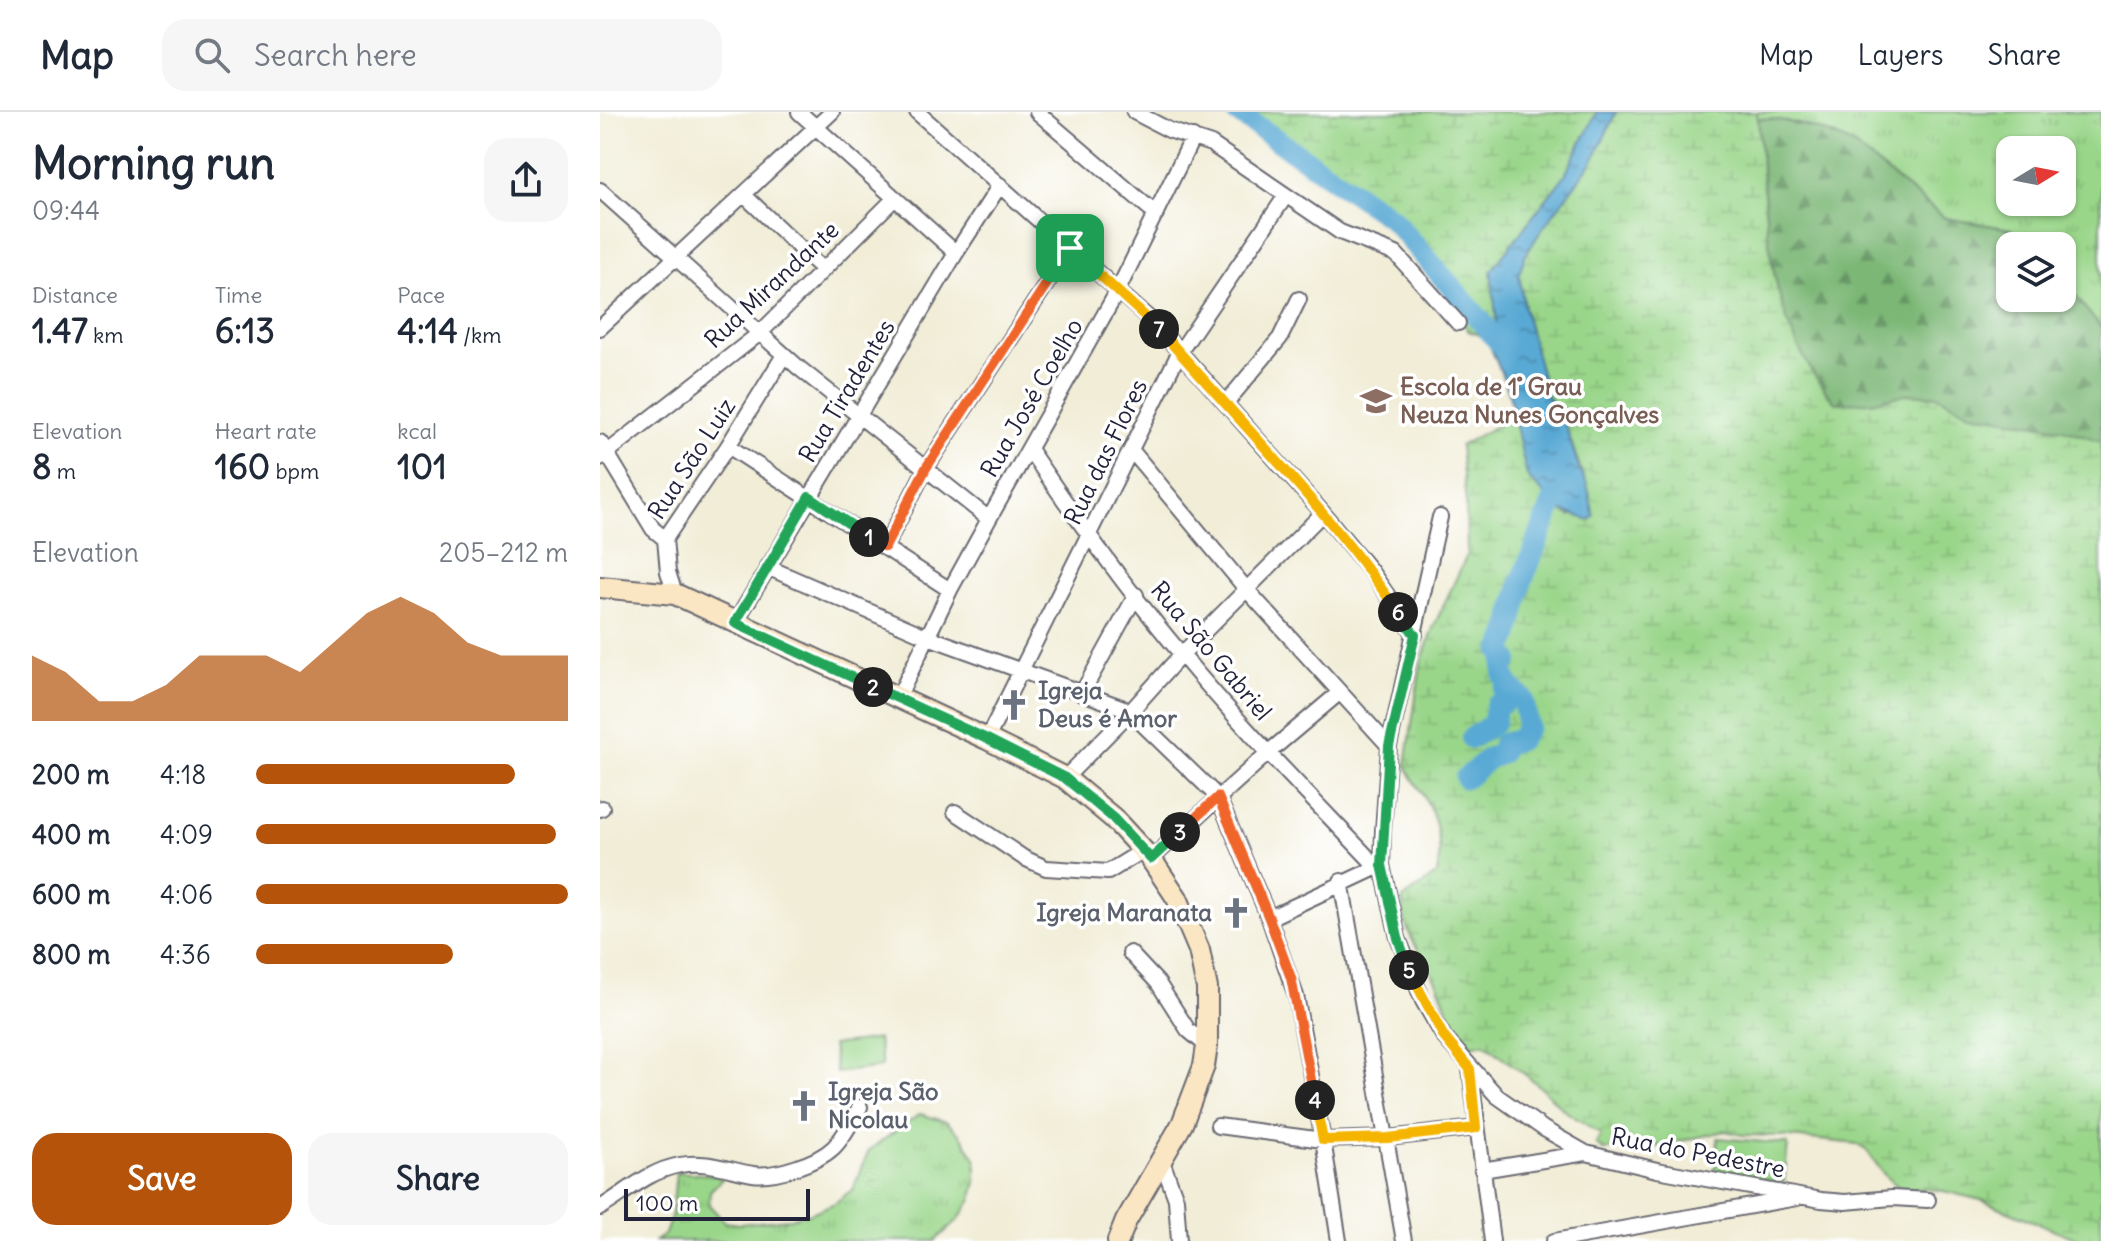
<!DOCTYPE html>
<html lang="en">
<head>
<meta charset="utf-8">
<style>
	body { margin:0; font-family:Delius,sans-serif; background:#f6f6f7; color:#1f2937; height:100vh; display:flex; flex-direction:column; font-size:30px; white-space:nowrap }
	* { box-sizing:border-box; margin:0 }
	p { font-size:26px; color:#747a83 }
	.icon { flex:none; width:44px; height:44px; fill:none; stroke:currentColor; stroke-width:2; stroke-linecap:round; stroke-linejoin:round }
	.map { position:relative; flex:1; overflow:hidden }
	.side { display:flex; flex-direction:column; background:#fff; width:600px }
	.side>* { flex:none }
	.needle { width:52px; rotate:80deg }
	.buttons { position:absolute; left:1396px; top:24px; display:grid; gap:16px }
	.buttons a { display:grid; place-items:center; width:80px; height:80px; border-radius:16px; background:#fff; box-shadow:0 2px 6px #0004; font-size:40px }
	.scale { position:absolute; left:24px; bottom:20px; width:186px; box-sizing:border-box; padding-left:8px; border:4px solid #22223b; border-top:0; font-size:22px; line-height:28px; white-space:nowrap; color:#22223b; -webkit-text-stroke:6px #fff; paint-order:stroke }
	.pin { position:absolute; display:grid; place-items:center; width:68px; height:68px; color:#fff; margin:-34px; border-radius:16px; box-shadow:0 4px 12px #0006 }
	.km { position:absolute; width:40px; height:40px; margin:-20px; border-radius:50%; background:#222; color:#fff; font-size:22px; line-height:40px; text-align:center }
	.round { display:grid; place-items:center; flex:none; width:84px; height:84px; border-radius:24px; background:#f6f6f7 }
	.overview { display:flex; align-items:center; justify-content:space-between; height:136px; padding:0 32px }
	h1 { font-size:44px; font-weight:800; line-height:60px }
	.stats { display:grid; grid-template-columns:repeat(3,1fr); gap:12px; height:136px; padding:8px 32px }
	.stats div { display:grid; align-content:center }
	.stats b { font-size:34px; font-weight:800 }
	.stats small { font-size:22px; font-weight:400 }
	.stats p { font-size:22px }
	.chart { height:224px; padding:16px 32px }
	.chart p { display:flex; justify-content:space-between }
	.chart svg { width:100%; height:144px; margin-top:8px; fill:#b45309; opacity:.7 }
	.primary-button { display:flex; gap:16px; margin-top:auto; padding:16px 32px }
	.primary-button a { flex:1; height:92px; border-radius:24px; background:#b45309; color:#fff; font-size:32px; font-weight:800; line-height:92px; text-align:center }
	.primary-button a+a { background:#f6f6f7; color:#1f2937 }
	ul { padding:0 32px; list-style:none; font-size:26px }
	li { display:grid; grid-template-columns:128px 96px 1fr; align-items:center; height:60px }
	li i { height:20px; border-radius:10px; background:#b45309 }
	header { display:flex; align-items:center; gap:48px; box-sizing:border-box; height:112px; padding:0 40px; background:#fff; border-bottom:2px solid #e0e1e3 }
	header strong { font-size:38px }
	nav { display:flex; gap:44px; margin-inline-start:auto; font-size:28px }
	.search { width:560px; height:72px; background:#f6f6f7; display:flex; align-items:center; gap:20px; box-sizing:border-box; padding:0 28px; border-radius:24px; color:#747a83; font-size:30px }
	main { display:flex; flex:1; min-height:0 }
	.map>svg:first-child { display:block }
	.grass { fill:url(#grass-tufts); stroke:#5e7c62; stroke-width:2; fill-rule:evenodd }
	.forest { fill:url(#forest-firs); stroke:#4e6c58; stroke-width:2 }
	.wetland { fill:url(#wetland-marsh); stroke:#5e7c62; stroke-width:2 }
	.park { fill:#9ad68a; stroke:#5e7c62; stroke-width:2 }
	.water { fill:url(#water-ripples); stroke:#3e6688; stroke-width:2 }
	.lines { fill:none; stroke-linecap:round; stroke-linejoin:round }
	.river { stroke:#59a9d4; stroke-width:22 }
	.minor-casing { stroke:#6a6972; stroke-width:18 }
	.secondary-casing { stroke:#6a6972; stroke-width:24 }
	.minor { stroke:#fff; stroke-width:14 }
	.secondary { stroke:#fbe6c4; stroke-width:20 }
	.split-1-casing { stroke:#fff; stroke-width:16 }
	.split-2-casing { stroke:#fff; stroke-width:16 }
	.split-3-casing { stroke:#fff; stroke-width:16 }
	.split-4-casing { stroke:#fff; stroke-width:16 }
	.split-5-casing { stroke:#fff; stroke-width:16 }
	.split-6-casing { stroke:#fff; stroke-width:16 }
	.split-7-casing { stroke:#fff; stroke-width:16 }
	.split-8-casing { stroke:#fff; stroke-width:16 }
	.split-1 { stroke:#f0652b; stroke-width:10 }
	.split-2 { stroke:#22a559; stroke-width:10 }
	.split-3 { stroke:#22a559; stroke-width:10 }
	.split-4 { stroke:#f0652b; stroke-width:10 }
	.split-5 { stroke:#f5b400; stroke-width:10 }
	.split-6 { stroke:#22a559; stroke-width:10 }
	.split-7 { stroke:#f5b400; stroke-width:10 }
	.split-8 { stroke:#f5b400; stroke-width:10 }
	.labels { text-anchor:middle; stroke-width:7; stroke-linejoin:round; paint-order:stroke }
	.street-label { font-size:24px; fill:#22223b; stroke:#fff }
	.education-label { font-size:24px; font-weight:bold; fill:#785e54; stroke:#fff; text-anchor:start }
	.worship-label { font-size:24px; font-weight:bold; fill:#5b616d; stroke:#fff; text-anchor:start }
</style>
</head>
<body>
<header>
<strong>Map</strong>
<div class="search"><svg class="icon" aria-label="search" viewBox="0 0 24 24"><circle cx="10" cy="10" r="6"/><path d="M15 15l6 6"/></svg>Search here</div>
<nav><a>Map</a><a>Layers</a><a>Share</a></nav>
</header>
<main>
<section class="side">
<div class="overview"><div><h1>Morning run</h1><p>09:44</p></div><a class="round"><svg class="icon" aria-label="share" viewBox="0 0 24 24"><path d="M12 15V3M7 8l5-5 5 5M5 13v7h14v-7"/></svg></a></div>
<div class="stats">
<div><p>Distance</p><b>1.47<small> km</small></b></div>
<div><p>Time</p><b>6:13</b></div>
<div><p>Pace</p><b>4:14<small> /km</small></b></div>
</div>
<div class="stats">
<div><p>Elevation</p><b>8<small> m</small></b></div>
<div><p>Heart rate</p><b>160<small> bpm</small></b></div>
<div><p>kcal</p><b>101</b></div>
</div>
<div class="chart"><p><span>Elevation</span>205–212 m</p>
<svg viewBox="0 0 160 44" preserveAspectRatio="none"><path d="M0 44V24L10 29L20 38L30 38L40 33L50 24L60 24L70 24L80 29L90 20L100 11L110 6L120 11L130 20L140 24L150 24L160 24V44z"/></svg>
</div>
<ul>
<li><b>200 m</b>4:18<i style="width:83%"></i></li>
<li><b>400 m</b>4:09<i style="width:96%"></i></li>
<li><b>600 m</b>4:06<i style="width:100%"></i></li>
<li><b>800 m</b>4:36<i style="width:63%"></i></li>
</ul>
<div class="primary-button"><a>Save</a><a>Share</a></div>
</section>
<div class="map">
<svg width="1501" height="1129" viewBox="0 0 1501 1129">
	<defs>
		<pattern id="grass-tufts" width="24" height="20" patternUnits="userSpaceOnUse" patternTransform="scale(2)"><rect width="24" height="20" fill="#9ad68a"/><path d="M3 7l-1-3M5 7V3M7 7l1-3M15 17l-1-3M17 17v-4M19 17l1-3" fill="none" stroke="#84b778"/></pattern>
		<pattern id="forest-firs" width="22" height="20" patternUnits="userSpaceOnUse" patternTransform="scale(2)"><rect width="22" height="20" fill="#7bb776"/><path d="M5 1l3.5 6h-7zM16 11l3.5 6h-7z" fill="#649462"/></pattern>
		<pattern id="wetland-marsh" width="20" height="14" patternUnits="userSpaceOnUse" patternTransform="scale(2)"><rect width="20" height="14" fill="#9ad68a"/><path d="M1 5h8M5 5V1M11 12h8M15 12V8" fill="none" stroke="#84b778"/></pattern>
		<pattern id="water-ripples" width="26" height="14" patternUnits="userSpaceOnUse" patternTransform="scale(2)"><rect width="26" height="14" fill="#59a9d4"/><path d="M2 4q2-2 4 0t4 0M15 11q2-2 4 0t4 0" fill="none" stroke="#4989ad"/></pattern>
	</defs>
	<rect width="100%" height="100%" fill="#fff"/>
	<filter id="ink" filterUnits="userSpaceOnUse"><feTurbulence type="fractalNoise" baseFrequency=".0125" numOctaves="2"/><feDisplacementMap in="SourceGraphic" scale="16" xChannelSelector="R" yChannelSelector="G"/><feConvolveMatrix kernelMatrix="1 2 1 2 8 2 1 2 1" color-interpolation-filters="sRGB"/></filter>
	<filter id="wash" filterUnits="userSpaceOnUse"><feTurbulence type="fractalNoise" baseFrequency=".006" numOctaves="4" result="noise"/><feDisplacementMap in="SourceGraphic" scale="32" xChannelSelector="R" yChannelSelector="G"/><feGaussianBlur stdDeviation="1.8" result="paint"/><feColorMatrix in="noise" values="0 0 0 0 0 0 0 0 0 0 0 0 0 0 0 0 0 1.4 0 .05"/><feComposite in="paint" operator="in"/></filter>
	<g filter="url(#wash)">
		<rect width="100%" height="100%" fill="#f1edd7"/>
		<path class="grass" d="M1157,0H1501V216L1462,167V134H1431L1410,117L1345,106L1252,32C1229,19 1183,5 1158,7ZM1410,38H1462V90H1410Z
			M320,1002L347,1010L363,1026L376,1048V1070L371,1089L358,1108L335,1129H55L65,1122L72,1102L76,1060L115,1063L122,1067L110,1079L109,1093L125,1110L139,1112L186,1107L211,1101L235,1091L253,1077L269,1038Z"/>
		<path class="forest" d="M1158,7C1183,5 1230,20 1252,32L1345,106L1411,117L1431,134H1410V186H1462V167L1501,216V329L1463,317L1370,301L1338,284L1307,282L1271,290L1235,291C1162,205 1169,111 1158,7Z"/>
		<path class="wetland" d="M627,0H997L965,63L891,159L900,231L868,219L817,134L797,112L709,48Z
			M1016,0H1157C1168,105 1161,204 1235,291L1271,290L1307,282L1338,284L1370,301L1463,317L1501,329V1129H1482L1381,1088L1339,1078L1300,1076L1286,1065L1267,1039L1257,1032L1181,1024L1143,1023L1125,1019L1055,1035L1003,1038L996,1032L1001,1022L965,999L936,971L884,931L871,934L856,929C850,908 846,888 836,869C822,842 800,818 803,787L837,762C843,734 837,706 822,681C816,671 810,664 806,653L821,551L833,516L867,443L866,392L860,334L914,304L927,364L960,398L971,404L989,382L964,309L947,284L924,196L919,162L924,146L940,120L994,47Z"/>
		<path class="park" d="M278,927L282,955L236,961L232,933Z
			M1118,1026L1188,1032L1184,1070L1114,1062Z"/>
		<path class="water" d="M997,0H1016L994,47L940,120L924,146L919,162L924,196L947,284L964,309L980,359L987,372L994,404L990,408L959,398L927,364L908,277L887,227L899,230L891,159L965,63Z"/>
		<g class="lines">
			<path class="river" d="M636,0L791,106L900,231
				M872,626L894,611L896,594L903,591L905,578L912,577L904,564V551L908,548L901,539L908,525L921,471L953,390
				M866,666L889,646L900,642L903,632L919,628L928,615L923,587L911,576"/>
		</g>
	</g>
	<g filter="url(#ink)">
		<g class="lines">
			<defs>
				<path id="minor" d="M199,0L356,141
					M317,0L553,210L723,401L770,458L815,523
					M437,0L556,102
					M534,0L569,18L611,32L740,120L796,142L858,211
					M0,78L199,256L389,407
					M144,83L223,158
					M0,216L232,0
					M626,291L680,226L699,187
					M0,330L53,417L65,427
					M128,334L350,478
					M429,337C477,408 527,478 582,543C643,617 711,685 776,754
					M532,339L647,478L789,634
					M0,346L160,221L295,86
					M840,405L789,634L783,719L782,753L798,826L823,889L844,925L897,984L944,1017L986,1041L1057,1058L1221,1088L1245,1090L1292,1086L1328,1088
					M285,435L326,356L470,136
					M167,455L328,525L521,595L530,600L618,685L669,806L696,884L723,1028L739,1129
					M75,482L68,460L65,427L128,334L184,243
					M135,511L356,141L400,73
					M482,581L536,483
					M298,586L350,478L389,407L517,180L593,25
					M387,627L579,241L685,85
					M465,666L530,600L581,543L723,401
					M0,697L2,696
					M355,700L424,746L446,756L508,760L544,738
					M551,747L669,640L739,581
					M741,769L804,1129
					M669,806L782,753
					M530,841L558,871L588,918L607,934
					M870,957L892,1129
					M618,1014L723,1028L788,1026L876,1016
					M562,1049L576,1087L579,1129
					M882,1058L986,1041
					M0,1096C27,1080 48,1059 80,1053C105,1048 129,1058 153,1062C175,1065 217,1051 233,1036C244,1026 252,1008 260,995
					M954,1129L1197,1086"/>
				<path id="secondary" d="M0,475L75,482L387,627L465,666L513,706L551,747L577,786L599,838L607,876V934L604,954L582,1012L526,1109L518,1129"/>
			</defs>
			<use href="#minor" class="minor-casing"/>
			<use href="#secondary" class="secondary-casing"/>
			<use href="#minor" class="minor"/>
			<use href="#secondary" class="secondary"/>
		</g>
	</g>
	<g class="lines" filter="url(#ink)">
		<defs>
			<path id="split-1" d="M269,425L285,435L326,356L470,136"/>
			<path id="split-2" d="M269,425L209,385L135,511L273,575"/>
			<path id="split-3" d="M273,575L387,627L465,666L513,706L551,747L580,720"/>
			<path id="split-4" d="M580,720L618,685L669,806L691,866L715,988"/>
			<path id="split-5" d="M715,988L723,1028L788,1026L876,1016L870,957L844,925L809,858"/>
			<path id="split-6" d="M798,500L815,523L789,634L782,753L798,826L809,858"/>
			<path id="split-7" d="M559,217C640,311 728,397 798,500"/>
			<path id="split-8" d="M470,136L559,217"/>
		</defs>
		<use href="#split-1" class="split-1-casing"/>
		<use href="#split-2" class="split-2-casing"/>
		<use href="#split-3" class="split-3-casing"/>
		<use href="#split-4" class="split-4-casing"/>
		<use href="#split-5" class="split-5-casing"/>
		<use href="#split-6" class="split-6-casing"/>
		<use href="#split-7" class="split-7-casing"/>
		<use href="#split-8" class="split-8-casing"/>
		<use href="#split-1" class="split-1"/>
		<use href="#split-2" class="split-2"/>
		<use href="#split-3" class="split-3"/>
		<use href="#split-4" class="split-4"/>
		<use href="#split-5" class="split-5"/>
		<use href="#split-6" class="split-6"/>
		<use href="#split-7" class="split-7"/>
		<use href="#split-8" class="split-8"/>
	</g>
	<defs>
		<symbol id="school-bare" viewBox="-9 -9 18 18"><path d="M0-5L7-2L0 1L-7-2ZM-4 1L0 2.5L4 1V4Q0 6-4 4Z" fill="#8d6e63" stroke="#fff" stroke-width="2.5" paint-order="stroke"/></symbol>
		<symbol id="church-bare" viewBox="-9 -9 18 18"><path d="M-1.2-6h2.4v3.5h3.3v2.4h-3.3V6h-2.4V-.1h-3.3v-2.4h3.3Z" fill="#6b7280" stroke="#fff" stroke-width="2.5" paint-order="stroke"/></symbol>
	</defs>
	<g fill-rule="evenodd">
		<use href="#school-bare" x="754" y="267" width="44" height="44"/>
		<use href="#church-bare" x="392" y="571" width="44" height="44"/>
		<use href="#church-bare" x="614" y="779" width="44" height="44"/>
		<use href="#church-bare" x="182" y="972" width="44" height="44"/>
	</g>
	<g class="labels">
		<g class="street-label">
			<text transform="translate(172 173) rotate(-43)" y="8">Rua Mirandante</text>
			<text transform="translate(247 279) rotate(-59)" y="8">Rua Tiradentes</text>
			<text transform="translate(432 286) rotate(-60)" y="8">Rua José Coelho</text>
			<text transform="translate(506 340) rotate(-64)" y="8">Rua das Flores</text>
			<text transform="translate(92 347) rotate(-57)" y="8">Rua São Luiz</text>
			<text transform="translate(611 539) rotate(50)" y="8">Rua São Gabriel</text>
			<text transform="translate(1098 1041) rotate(11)" y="8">Rua do Pedestre</text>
		</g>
		<g class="education-label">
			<text x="800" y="283">Escola de 1˚ Grau<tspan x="800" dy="28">Neuza Nunes Gonçalves</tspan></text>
		</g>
		<g class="worship-label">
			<text x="438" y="587">Igreja<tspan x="438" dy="28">Deus é Amor</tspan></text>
			<text x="612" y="809" text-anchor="end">Igreja Maranata</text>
			<text x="228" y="988">Igreja São<tspan x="228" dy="28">Nicolau</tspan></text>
		</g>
	</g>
</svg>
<div class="buttons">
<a><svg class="needle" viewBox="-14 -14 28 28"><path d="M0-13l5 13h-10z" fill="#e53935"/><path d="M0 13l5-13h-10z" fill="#747a83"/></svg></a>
<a><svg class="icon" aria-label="layers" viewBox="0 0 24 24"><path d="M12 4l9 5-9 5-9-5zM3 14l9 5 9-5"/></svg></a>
</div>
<div class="scale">100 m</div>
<div class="pin" style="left:470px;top:136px;background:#1e9e55"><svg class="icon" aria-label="arrive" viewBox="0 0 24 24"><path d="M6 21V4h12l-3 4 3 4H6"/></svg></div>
<b class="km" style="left:269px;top:425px">1</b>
<b class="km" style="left:273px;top:575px">2</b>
<b class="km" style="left:580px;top:720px">3</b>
<b class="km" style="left:715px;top:988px">4</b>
<b class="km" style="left:809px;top:858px">5</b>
<b class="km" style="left:798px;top:500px">6</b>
<b class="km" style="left:559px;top:217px">7</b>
</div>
</main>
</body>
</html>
